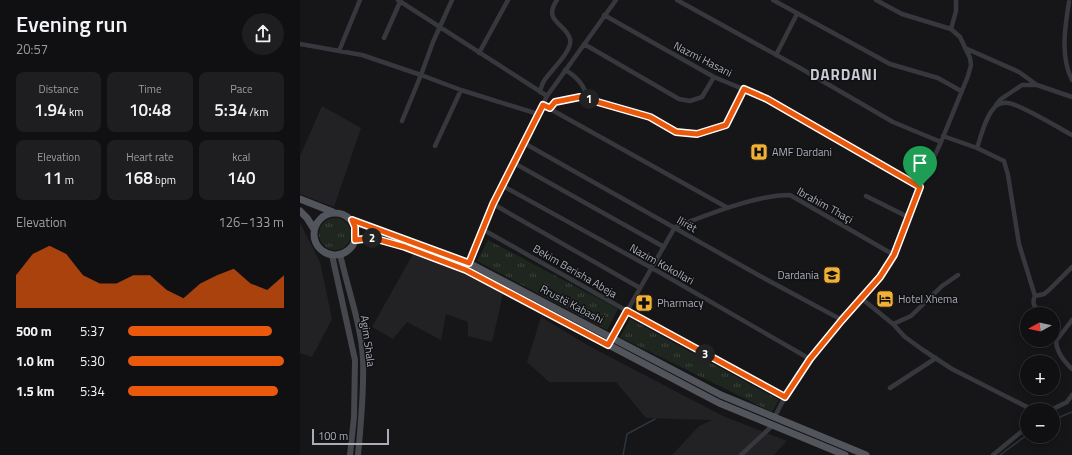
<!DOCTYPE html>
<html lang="en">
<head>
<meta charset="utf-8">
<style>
	body { margin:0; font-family:"Titillium Web",sans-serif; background:#1e1e20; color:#f1f3f6; height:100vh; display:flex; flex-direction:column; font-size:15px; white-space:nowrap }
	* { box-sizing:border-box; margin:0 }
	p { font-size:13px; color:#9c9d9f }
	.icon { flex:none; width:22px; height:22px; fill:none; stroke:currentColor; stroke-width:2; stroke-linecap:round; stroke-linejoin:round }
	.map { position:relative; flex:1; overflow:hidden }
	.details { display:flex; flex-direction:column; background:#101012; width:300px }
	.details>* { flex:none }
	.needle { width:26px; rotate:262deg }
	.fabs { position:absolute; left:720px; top:307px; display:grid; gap:8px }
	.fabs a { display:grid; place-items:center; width:40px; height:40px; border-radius:50%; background:#101012; box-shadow:0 2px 10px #0003,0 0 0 1px #303032; font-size:20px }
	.scale { position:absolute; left:12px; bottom:10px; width:77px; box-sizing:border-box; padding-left:4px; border:2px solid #a8adb8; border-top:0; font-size:11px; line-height:14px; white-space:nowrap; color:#a8adb8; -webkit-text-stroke:3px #111113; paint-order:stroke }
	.pin { position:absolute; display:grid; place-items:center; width:34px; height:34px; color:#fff; margin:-41px -17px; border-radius:50% 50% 50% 0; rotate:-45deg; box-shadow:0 0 4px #0007 }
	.pin .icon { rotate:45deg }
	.km { position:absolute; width:20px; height:20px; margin:-10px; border-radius:50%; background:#222; color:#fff; font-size:11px; line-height:20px; text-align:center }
	.round { display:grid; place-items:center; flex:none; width:42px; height:42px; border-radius:21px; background:#1e1e20 }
	.head { display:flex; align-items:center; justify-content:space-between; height:68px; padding:0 16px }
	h1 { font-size:22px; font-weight:600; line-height:30px }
	.figures { display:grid; grid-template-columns:repeat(3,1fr); gap:6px; height:68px; padding:4px 16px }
	.figures div { display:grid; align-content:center; border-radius:8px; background:#1e1e20; text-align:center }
	.figures b { font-size:17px; font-weight:600 }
	.figures small { font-size:11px; font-weight:400 }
	.figures p { font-size:11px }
	.chart { height:112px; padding:8px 16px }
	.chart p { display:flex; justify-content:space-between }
	.chart svg { width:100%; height:72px; margin-top:4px; fill:#ea580c; opacity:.7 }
	ul { padding:0 16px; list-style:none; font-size:13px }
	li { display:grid; grid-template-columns:64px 48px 1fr; align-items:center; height:30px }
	li i { height:10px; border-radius:5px; background:#ea580c }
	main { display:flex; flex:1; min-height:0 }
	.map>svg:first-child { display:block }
	.built { fill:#222225 }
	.grass { fill:url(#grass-tufts) }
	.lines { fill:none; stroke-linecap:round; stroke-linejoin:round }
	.stream { stroke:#2c353c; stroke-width:1.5 }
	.minor { stroke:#37383d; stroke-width:4.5 }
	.secondary { stroke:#45474d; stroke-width:6 }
	.primary { stroke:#53555c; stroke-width:7 }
	.route-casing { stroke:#fff; stroke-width:8 }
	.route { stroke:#ea580c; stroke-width:5 }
	.labels { text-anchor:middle; stroke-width:3; stroke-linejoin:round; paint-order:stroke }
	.street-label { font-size:11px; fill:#a8adb8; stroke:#111113 }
	.poi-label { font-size:11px; fill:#a8adb8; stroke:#111113; text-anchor:start }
	.district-label { font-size:15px; font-weight:bold; letter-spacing:1px; fill:#c9ccd4; stroke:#111113 }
</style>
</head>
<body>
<main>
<section class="details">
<div class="head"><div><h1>Evening run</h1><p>20:57</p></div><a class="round"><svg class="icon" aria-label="share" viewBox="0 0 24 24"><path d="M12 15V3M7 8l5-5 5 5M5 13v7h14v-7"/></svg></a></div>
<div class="figures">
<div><p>Distance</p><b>1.94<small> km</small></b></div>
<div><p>Time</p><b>10:48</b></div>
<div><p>Pace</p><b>5:34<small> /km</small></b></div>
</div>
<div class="figures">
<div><p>Elevation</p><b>11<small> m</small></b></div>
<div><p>Heart rate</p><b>168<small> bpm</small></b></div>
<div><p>kcal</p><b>140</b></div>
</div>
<div class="chart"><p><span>Elevation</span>126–133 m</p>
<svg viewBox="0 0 160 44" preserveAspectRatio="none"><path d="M0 44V24L10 11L20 6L30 11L40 24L50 29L60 29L70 24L80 24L90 33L100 38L110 29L120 24L130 20L140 29L150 33L160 24V44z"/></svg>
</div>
<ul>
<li><b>500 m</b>5:37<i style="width:92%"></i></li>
<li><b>1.0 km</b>5:30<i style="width:100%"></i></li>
<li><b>1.5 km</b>5:34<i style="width:96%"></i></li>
</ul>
</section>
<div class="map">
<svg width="772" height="455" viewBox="0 0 772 455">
	<defs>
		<pattern id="grass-tufts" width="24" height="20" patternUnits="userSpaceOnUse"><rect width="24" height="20" fill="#1e261f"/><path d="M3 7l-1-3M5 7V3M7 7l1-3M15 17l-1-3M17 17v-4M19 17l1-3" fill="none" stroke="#3c433d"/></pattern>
	</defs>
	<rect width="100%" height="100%" fill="#161618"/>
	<path class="built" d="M22,106L61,128L34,207L0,194V156Z
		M0,223L20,262L32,319L12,357L0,353Z
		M113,254L169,273L203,294L192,342L168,336V322L146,314L141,340L107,322L93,339L72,327Z
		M241,317L289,346L423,416L487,441L474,455H372L399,426L412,420L346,418L316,382H249L227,362Z"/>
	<path class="grass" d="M19 234a16 16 0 1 1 32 0a16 16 0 1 1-32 0Z
		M188,240L318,309L307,330L177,261Z
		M330,319L479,400L472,412L320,337Z"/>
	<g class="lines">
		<path class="stream" d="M753,420L772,412
			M323,455L327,434L355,419
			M700,455L727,435"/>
		<path class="minor" d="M98,0L247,96
			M152,0L133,42L121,75L161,90L238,114
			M377,0L500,68L593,122L641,142
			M473,0L590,64L638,78L661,91
			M769,2C765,27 760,56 772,80
			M304,15L414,77L467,99L620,187
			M651,29L656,11V0
			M84,38L100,2
			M0,44L62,55L121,75L102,121
			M284,44L379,99L390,101L402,97L414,77
			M665,48L719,72L737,85L772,97
			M39,51L60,0
			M179,53L208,0
			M476,55L497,14
			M265,70C278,77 284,86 289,100
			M240,92C241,88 242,84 244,81C250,71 273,51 270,39C266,23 242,22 257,0
			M243,105L428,208
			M696,105L701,99L722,85H737
			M250,108L255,102L281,97L350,117L376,132L397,134L426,125L444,89
			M643,136L677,148L704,161L708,175L719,244L735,296C731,303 736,308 739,314
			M224,143L460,276L542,320
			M135,146L161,90
			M677,148C681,136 685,118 694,108C697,104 703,102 708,103C720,104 759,128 772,135
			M214,163L364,247
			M203,186L359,272L510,359
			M566,196L608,217
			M193,204L340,288
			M182,229L327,311L485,397
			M169,263L193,204L247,96L316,0
			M735,296L744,294L749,290L772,267
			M561,298L593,324L605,337L623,350L652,369L733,410
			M772,320L756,341C757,353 764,361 772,369
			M593,324L611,316L642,286L658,275
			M311,339L375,227C408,215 455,195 490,195L594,255
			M590,388L636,358
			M751,410L767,402L772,395
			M474,418L485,397L510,359L542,320L580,277L594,255L620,187L641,142L668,76L671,65L670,58L660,37L651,29L602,14L576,0
			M441,455L472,426
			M693,455L727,427"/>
		<path class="secondary" d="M40,254C47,287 62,327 63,360C64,391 61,424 58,455
			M32,255L55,360L54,417L50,455"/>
		<path class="primary" d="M0,199L33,212
			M0,211L7,218L14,229
			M14 234a21 21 0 1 1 42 0a21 21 0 1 1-42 0Z
			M52,221L169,263L421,395L566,455
			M55,240L73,238L105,247L166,270L419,403L545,455"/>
	</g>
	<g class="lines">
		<defs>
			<path id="route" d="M444,89L467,99L620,187L594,255L580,277L542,320L510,359L485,397L327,311L308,345L166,270L105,247L73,238L55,240V227L52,220L169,263L193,204L243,105L250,108L255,102L280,97L350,117L376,132L397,134L426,125Z"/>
		</defs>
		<use href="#route" class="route-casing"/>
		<use href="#route" class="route"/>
	</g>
	<defs>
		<symbol id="hospital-square" viewBox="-11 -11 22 22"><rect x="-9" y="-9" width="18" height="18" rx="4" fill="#f2b134" stroke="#111113"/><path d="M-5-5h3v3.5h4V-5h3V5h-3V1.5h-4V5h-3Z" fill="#111"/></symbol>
		<symbol id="school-square" viewBox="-11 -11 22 22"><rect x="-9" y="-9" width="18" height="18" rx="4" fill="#f2b134" stroke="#111113"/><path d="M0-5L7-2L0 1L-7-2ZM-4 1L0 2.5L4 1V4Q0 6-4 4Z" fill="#111"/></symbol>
		<symbol id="hotel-square" viewBox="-11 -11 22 22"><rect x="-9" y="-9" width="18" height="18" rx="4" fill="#f2b134" stroke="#111113"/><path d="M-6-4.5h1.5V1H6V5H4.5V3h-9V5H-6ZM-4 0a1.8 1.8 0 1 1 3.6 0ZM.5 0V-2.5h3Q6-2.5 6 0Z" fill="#111"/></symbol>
		<symbol id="pharmacy-square" viewBox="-11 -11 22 22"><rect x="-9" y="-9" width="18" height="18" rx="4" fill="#f2b134" stroke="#111113"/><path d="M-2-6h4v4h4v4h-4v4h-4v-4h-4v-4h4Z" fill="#111"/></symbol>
	</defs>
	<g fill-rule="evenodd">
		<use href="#hospital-square" x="449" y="142" width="20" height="20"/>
		<use href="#school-square" x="522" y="265" width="20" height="20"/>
		<use href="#hotel-square" x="575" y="289" width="20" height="20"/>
		<use href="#pharmacy-square" x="334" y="293" width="20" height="20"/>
	</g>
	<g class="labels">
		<g class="street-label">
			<text transform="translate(403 59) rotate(27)" y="4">Nazmi Hasani</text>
			<text transform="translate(525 205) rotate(29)" y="4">Ibrahim Thaçi</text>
			<text transform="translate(387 224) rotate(30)" y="4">Ilirët</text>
			<text transform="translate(362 264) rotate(29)" y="4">Nazim Kokollari</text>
			<text transform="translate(275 271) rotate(30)" y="4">Bekim Berisha Abeja</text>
			<text transform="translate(272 304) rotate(28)" y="4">Rrustë Kabashi</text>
			<text transform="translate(68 341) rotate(82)" y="4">Agim Shala</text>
		</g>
		<g class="poi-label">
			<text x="472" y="156">AMF Dardani</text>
			<text x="519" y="279" text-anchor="end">Dardania</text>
			<text x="598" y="303">Hotel Xhema</text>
			<text x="357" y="307">Pharmacy</text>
		</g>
		<g class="district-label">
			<text x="544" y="80">DARDANI</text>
		</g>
	</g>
</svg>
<div class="fabs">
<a><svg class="needle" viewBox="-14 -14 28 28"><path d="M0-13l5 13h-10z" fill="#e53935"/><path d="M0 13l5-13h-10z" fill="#9c9d9f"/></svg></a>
<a>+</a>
<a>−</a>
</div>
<div class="scale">100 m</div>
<div class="pin" style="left:620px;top:187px;background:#1e9e55"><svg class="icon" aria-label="arrive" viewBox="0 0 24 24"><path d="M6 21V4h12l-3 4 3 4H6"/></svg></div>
<b class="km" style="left:289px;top:99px">1</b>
<b class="km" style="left:72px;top:238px">2</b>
<b class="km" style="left:405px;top:354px">3</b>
</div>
</main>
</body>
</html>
